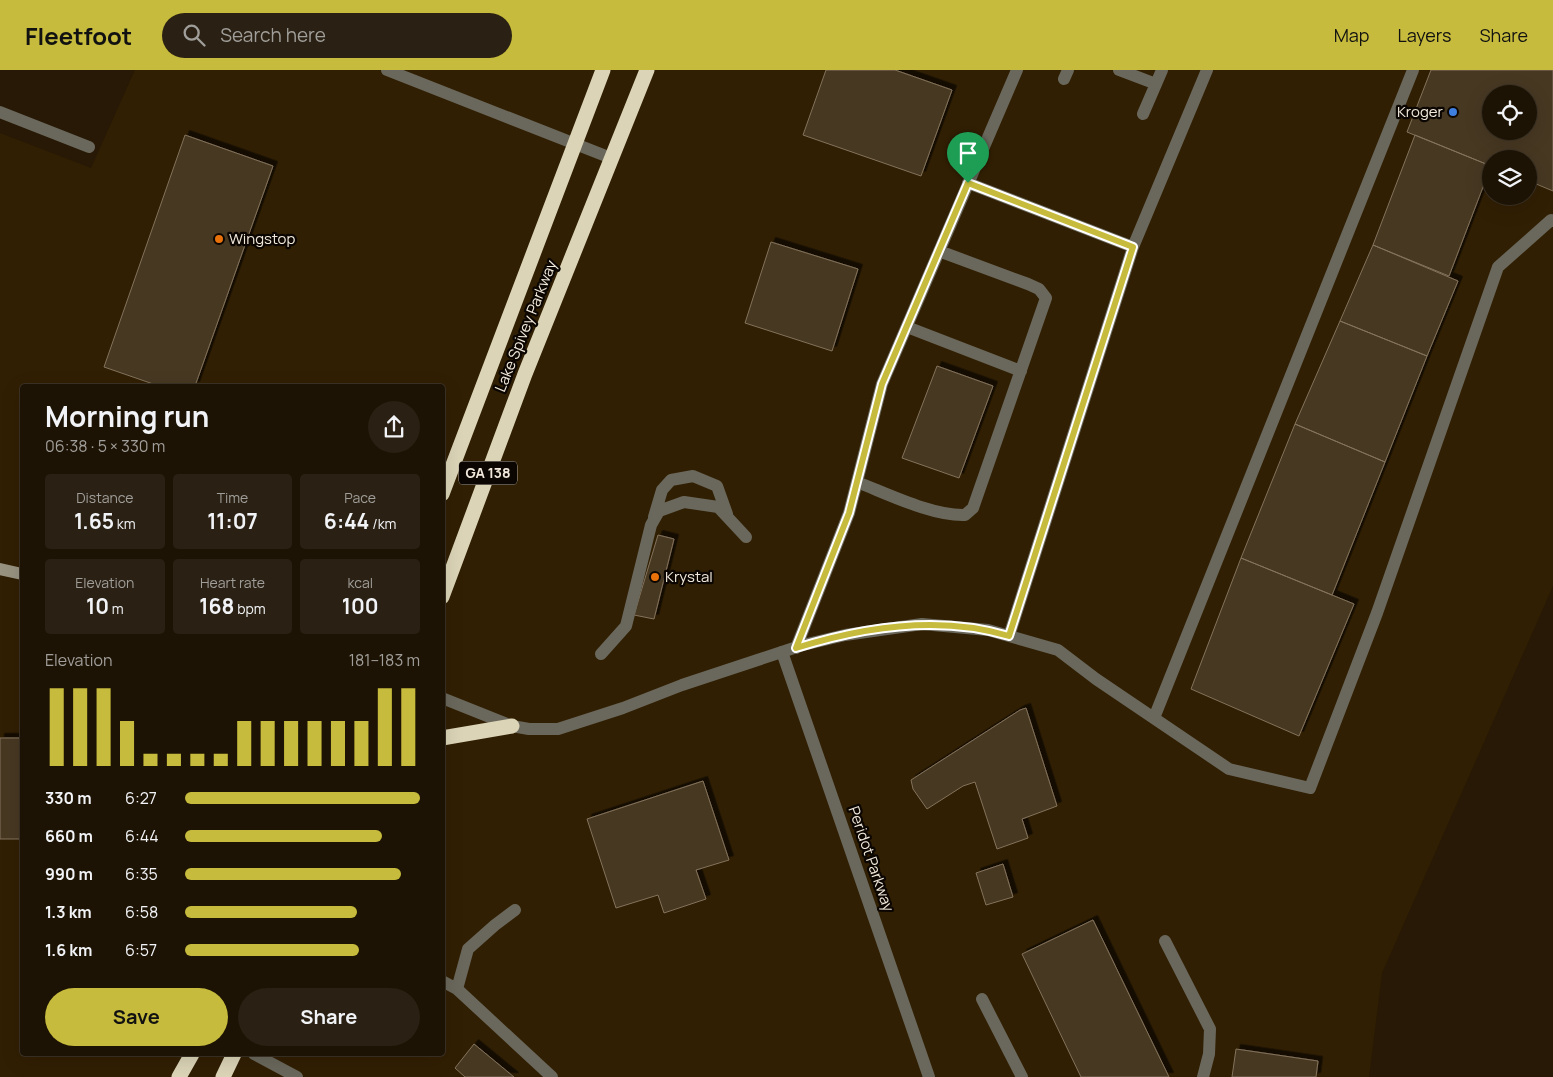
<!DOCTYPE html>
<html lang="en">
<head>
<meta charset="utf-8">
<style>
	body { margin:0; font-family:Manrope,sans-serif; background:#2a2013; color:#f1f3f6; height:100vh; display:flex; flex-direction:column; font-size:19px; white-space:nowrap }
	* { box-sizing:border-box; margin:0 }
	p { font-size:16px; color:#a09e9a }
	.icon { flex:none; width:28px; height:28px; fill:none; stroke:currentColor; stroke-width:2; stroke-linecap:round; stroke-linejoin:round }
	.map { position:relative; flex:1; overflow:hidden }
	.side { position:absolute; left:20px; top:314px; width:425px; height:672px; display:flex; flex-direction:column; background:#1d1304; border-radius:5px; box-shadow:0 5px 20px #0002,0 0 0 1px #3b3226 }
	.side>* { flex:none }
	.buttons { position:absolute; left:1482px; top:15px; display:grid; gap:10px }
	.buttons a { display:grid; place-items:center; width:55px; height:55px; border-radius:50%; background:#1d1304; box-shadow:0 5px 20px #0002,0 0 0 1px #3b3226; font-size:25px }
	.pin { position:absolute; display:grid; place-items:center; width:42px; height:42px; color:#fff; margin:-51px -21px; border-radius:50% 50% 50% 0; rotate:-45deg; box-shadow:0 0 5px #0007 }
	.pin .icon { rotate:45deg }
	.round { display:grid; place-items:center; flex:none; width:52px; height:52px; border-radius:26px; background:#2a2013 }
	.overview { display:flex; align-items:center; justify-content:space-between; height:85px; padding:0 25px }
	h1 { font-size:28px; font-weight:700; line-height:38px }
	.stats { display:grid; grid-template-columns:repeat(3,1fr); gap:8px; height:85px; padding:5px 25px }
	.stats div { display:grid; align-content:center; border-radius:5px; background:#2a2013; text-align:center }
	.stats b { font-size:21px; font-weight:700 }
	.stats small { font-size:14px; font-weight:400 }
	.stats p { font-size:14px }
	.chart { height:140px; padding:10px 25px }
	.chart p { display:flex; justify-content:space-between }
	.chart svg { width:100%; height:90px; margin-top:5px; stroke:#c6bb3c; stroke-width:6 }
	.button { display:flex; gap:10px; margin-top:auto; padding:10px 25px }
	.button a { flex:1; height:58px; border-radius:30px; background:#c6bb3c; color:#111; font-size:20px; font-weight:700; line-height:58px; text-align:center }
	.button a+a { background:#2a2013; color:#f1f3f6 }
	ul { padding:0 25px; list-style:none; font-size:16px }
	li { display:grid; grid-template-columns:80px 60px 1fr; align-items:center; height:38px }
	li i { height:12px; border-radius:6px; background:#c6bb3c }
	header { display:flex; align-items:center; gap:30px; box-sizing:border-box; height:70px; padding:0 25px; background:#c6bb3c; color:#111 }
	header strong { font-size:24px }
	nav { display:flex; gap:28px; margin-inline-start:auto; font-size:18px }
	.search { width:350px; height:45px; background:#2a2013; display:flex; align-items:center; gap:12px; box-sizing:border-box; padding:0 18px; border-radius:28px; color:#a09e9a; font-size:19px }
	.map>svg:first-child { display:block }
	.built { fill:#311f03; fill-rule:evenodd }
	.building { fill:#463722; stroke:#84735c; fill-rule:evenodd; filter:url(#shadow) }
	.lines { fill:none; stroke-linecap:round; stroke-linejoin:round }
	.lane { stroke:#6a685c; stroke-width:12 }
	.street { stroke:#6a685c; stroke-width:12 }
	.secondary { stroke:#989381; stroke-width:12 }
	.highway { stroke:#dbd4b7; stroke-width:15 }
	.route-casing { stroke:#fff; stroke-width:10 }
	.route { stroke:#c6bb3c; stroke-width:6 }
	.shop-dot { fill:#3f7fe0; stroke:#0b0601; stroke-width:2 }
	.food-dot { fill:#e8710a; stroke:#0b0601; stroke-width:2 }
	.labels { text-anchor:middle; stroke-width:4.5; stroke-linejoin:round; paint-order:stroke }
	.shield { fill:#0b0601; stroke:#ada59a; stroke-width:1 }
	.shield-label { font-size:14px; font-weight:bold; fill:#f2e9dc }
	.poi-label { font-size:15px; fill:#f2e9dc; stroke:#0b0601; text-anchor:start }
	.street-label { font-size:15px; fill:#f2e9dc; stroke:#0b0601 }
</style>
</head>
<body>
<header>
<strong>Fleetfoot</strong>
<div class="search"><svg class="icon" aria-label="search" viewBox="0 0 24 24"><circle cx="10" cy="10" r="6"/><path d="M15 15l6 6"/></svg>Search here</div>
<nav><a>Map</a><a>Layers</a><a>Share</a></nav>
</header>
<div class="map">
<svg width="1553" height="1007" viewBox="0 0 1553 1007">
	<defs>
		<filter id="shadow"><feDropShadow dx="4.5" dy="-4.5" stdDeviation="0" flood-color="#0009"/></filter>
	</defs>
	<rect width="100%" height="100%" fill="#271905"/>
	<path class="built" d="M135,0H1553V516L1382,903L1369,1007H0V63L91,98ZM1491,24H1529V61H1491ZM1491,89H1529V126H1491ZM22,316H442V984H22Z"/>
	<path class="building" d="M826,0H895L952,20L921,106L803,65Z
		M1431,0H1553V121L1529,111V89H1491V96L1407,62ZM1491,24H1529V61H1491Z
		M185,65L273,96L195,316H159L104,297Z
		M1415,65L1491,96L1449,206L1373,175Z
		M771,172L858,199L832,281L745,253Z
		M1373,175L1458,211L1427,286L1340,251Z
		M1340,251L1427,286L1385,392L1295,354Z
		M937,296L993,316L959,408L902,388Z
		M1295,354L1385,392L1332,525L1241,488Z
		M658,465L674,469L654,549L634,545Z
		M1241,488L1354,534L1299,666L1191,619Z
		M1026,638L1057,736L1022,749L1028,768L997,779L975,712L963,716L927,739L913,719L911,710L1020,640Z
		M0,668H22V769H0Z
		M703,711L729,790L696,800L706,829L664,843L658,825L616,838L587,749Z
		M1003,794L1013,827L986,835L976,803Z
		M1093,850L1169,1007H1081L1022,884Z
		M474,974L514,1007H465L455,998Z
		M1236,979L1318,991L1316,1007H1232Z"/>
	<g class="lines">
		<path class="lane" d="M1119,0L1156,14
			M1064,9L1068,0
			M0,42L89,77
			M1143,44L1162,0
			M968,113L1133,177L1009,566
			M1133,177L1207,0
			M907,257L1021,301
			M857,412C888,424 932,446 965,445L973,438L1046,228L1039,219L1028,214L939,181
			M654,447L662,420L671,410L693,406L717,416L727,444
			M796,578L849,443L882,314L1017,0
			M601,584L626,556L651,455L659,441L684,432L718,437L746,467
			M442,628L512,656L529,659H558L623,638L682,615L803,575L845,565L922,554L988,560L1058,580L1096,609L1229,699L1310,718L1377,543L1498,197L1551,150L1553,151
			M1154,648L1413,0
			M1165,871L1210,959L1209,984L1203,1007
			M442,911L457,919L552,1007
			M457,919L468,879L495,855L515,840
			M982,929L1022,1007
			M254,984L297,1007"/>
		<path class="street" d="M387,0L611,88
			M782,582L929,1007"/>
		<path class="secondary" d="M0,499L22,504"/>
		<path class="highway" d="M442,424L603,0
			M442,527L525,304L647,0
			M442,668L512,656
			M179,1007L192,984
			M223,1007L234,984"/>
	</g>
	<g class="lines">
		<defs>
			<path id="route" d="M968,113L1133,177L1009,566C940,545 863,557 796,578L849,443L882,314Z"/>
		</defs>
		<use href="#route" class="route-casing"/>
		<use href="#route" class="route"/>
	</g>
	<circle class="shop-dot" cx="1453" cy="42" r="5"/>
	<g class="food-dot">
		<circle cx="219" cy="169" r="5"/>
		<circle cx="655" cy="507" r="5"/>
	</g>
	<g class="labels">
		<rect class="shield" x="459" y="391.5" width="58" height="23" rx="4"/>
		<g class="shield-label">
			<text x="488" y="408">GA 138</text>
		</g>
		<g class="poi-label">
			<text x="1443" y="47" text-anchor="end">Kroger</text>
			<text x="229" y="174">Wingstop</text>
			<text x="665" y="512">Krystal</text>
		</g>
		<g class="street-label">
			<text transform="translate(526 256) rotate(-68)" y="5">Lake Spivey Parkway</text>
			<text transform="translate(871 789) rotate(71)" y="5">Peridot Parkway</text>
		</g>
	</g>
</svg>
<div class="buttons">
<a><svg class="icon" aria-label="locate" viewBox="0 0 24 24"><circle cx="12" cy="12" r="6"/><path d="M12 2v4M12 18v4M2 12h4M18 12h4"/></svg></a>
<a><svg class="icon" aria-label="layers" viewBox="0 0 24 24"><path d="M12 4l9 5-9 5-9-5zM3 14l9 5 9-5"/></svg></a>
</div>
<div class="pin" style="left:968px;top:113px;background:#1e9e55"><svg class="icon" aria-label="arrive" viewBox="0 0 24 24"><path d="M6 21V4h12l-3 4 3 4H6"/></svg></div>
<section class="side">
<div class="overview"><div><h1>Morning run</h1><p>06:38 · 5 × 330 m</p></div><a class="round"><svg class="icon" aria-label="share" viewBox="0 0 24 24"><path d="M12 15V3M7 8l5-5 5 5M5 13v7h14v-7"/></svg></a></div>
<div class="stats">
<div><p>Distance</p><b>1.65<small> km</small></b></div>
<div><p>Time</p><b>11:07</b></div>
<div><p>Pace</p><b>6:44<small> /km</small></b></div>
</div>
<div class="stats">
<div><p>Elevation</p><b>10<small> m</small></b></div>
<div><p>Heart rate</p><b>168<small> bpm</small></b></div>
<div><p>kcal</p><b>100</b></div>
</div>
<div class="chart"><p><span>Elevation</span>181–183 m</p>
<svg viewBox="0 0 160 44" preserveAspectRatio="none"><path d="M5 44V6M15 44V6M25 44V6M35 44V22M45 44V38M55 44V38M65 44V38M75 44V38M85 44V22M95 44V22M105 44V22M115 44V22M125 44V22M135 44V22M145 44V6M155 44V6"/></svg>
</div>
<ul>
<li><b>330 m</b>6:27<i style="width:100%"></i></li>
<li><b>660 m</b>6:44<i style="width:84%"></i></li>
<li><b>990 m</b>6:35<i style="width:92%"></i></li>
<li><b>1.3 km</b>6:58<i style="width:73%"></i></li>
<li><b>1.6 km</b>6:57<i style="width:74%"></i></li>
</ul>
<div class="button"><a>Save</a><a>Share</a></div>
</section>
</div>
</body>
</html>
